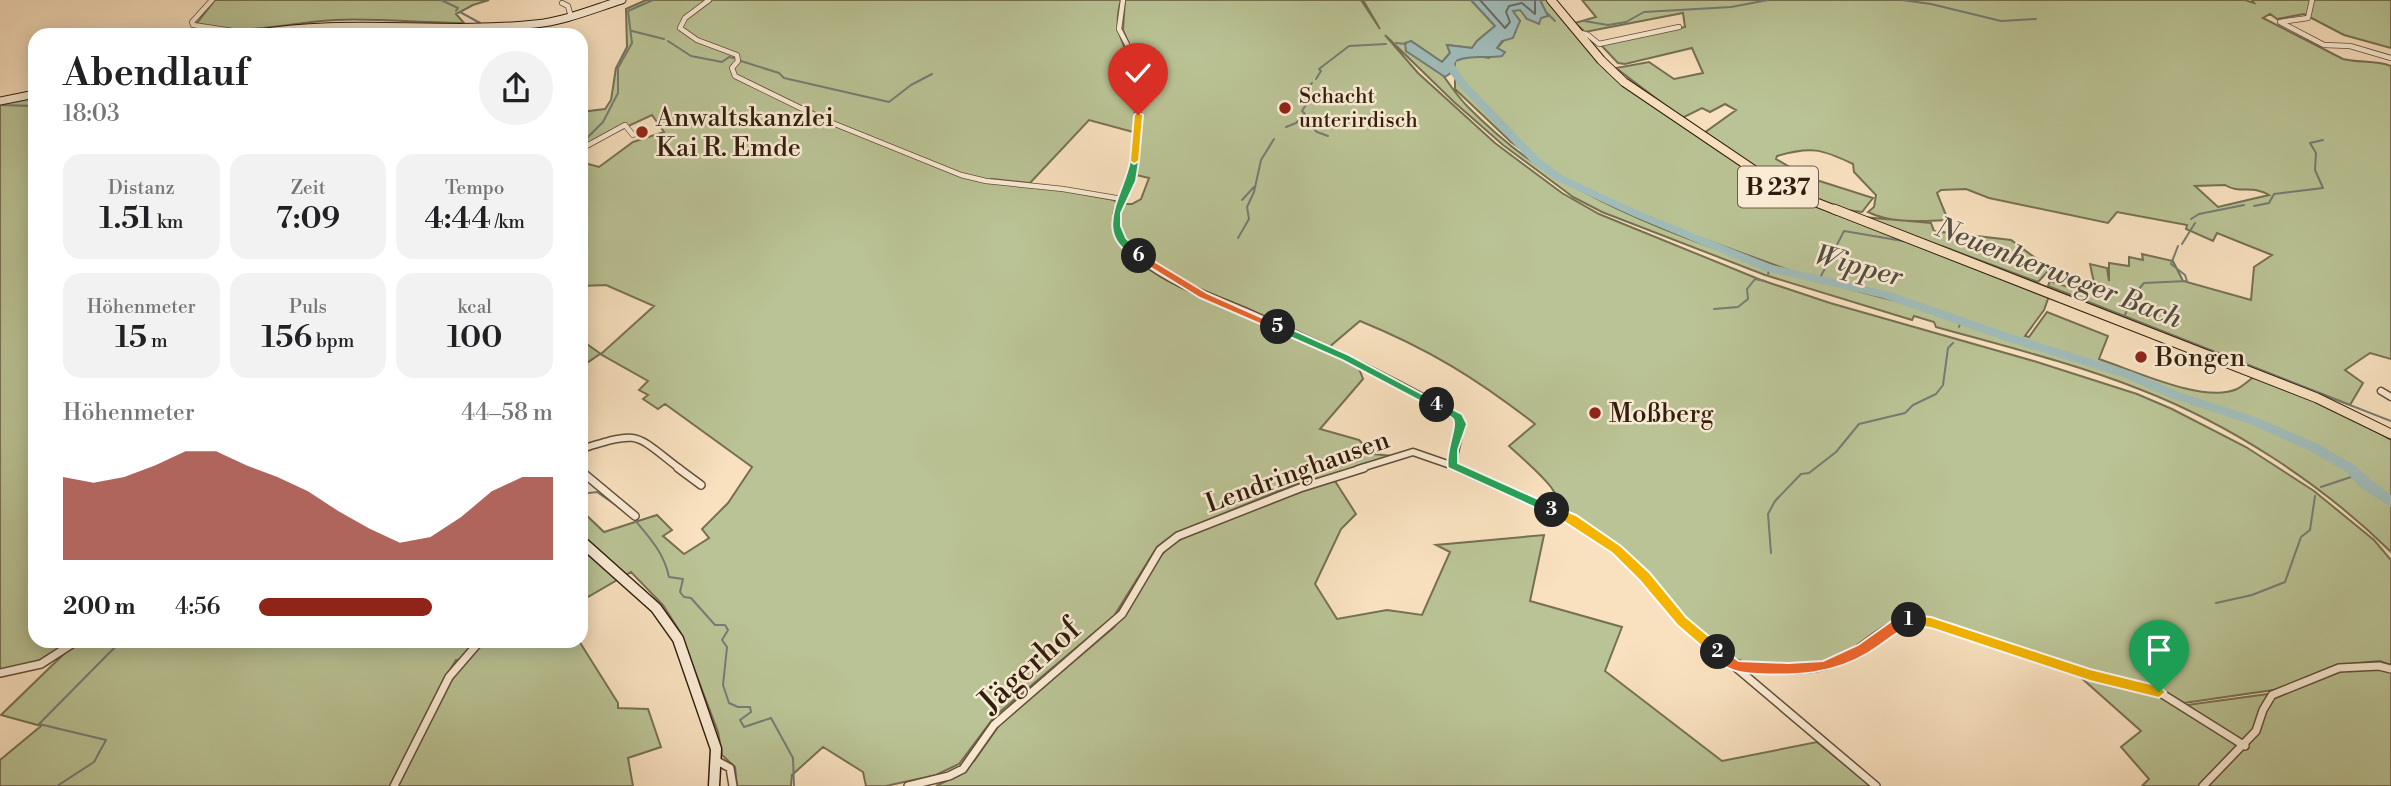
<!DOCTYPE html>
<html lang="de">
<head>
<meta charset="utf-8">
<style>
	body { margin:0; font-family:"Libre Bodoni",serif; background:#f2f2f2; color:#202124; height:100vh; display:flex; flex-direction:column; font-size:26px; white-space:nowrap }
	* { box-sizing:border-box; margin:0 }
	p { font-size:23px; color:#757577 }
	.icon { flex:none; width:38px; height:38px; fill:none; stroke:currentColor; stroke-width:2; stroke-linecap:round; stroke-linejoin:round }
	.map { position:relative; flex:1; overflow:hidden }
	.panel { position:absolute; left:28px; top:28px; width:560px; height:620px; display:flex; flex-direction:column; background:#fff; border-radius:21px; box-shadow:0 4px 18px #0003 }
	.panel>* { flex:none }
	.pin { position:absolute; display:grid; place-items:center; width:60px; height:60px; color:#fff; margin:-72px -30px; border-radius:50% 50% 50% 0; rotate:-45deg; box-shadow:0 0 7px #0007 }
	.pin .icon { rotate:45deg }
	.km { position:absolute; width:35px; height:35px; margin:-18px; border-radius:50%; background:#222; color:#fff; font-size:19px; line-height:35px; text-align:center }
	.round { display:grid; place-items:center; flex:none; width:74px; height:74px; border-radius:37px; background:#f2f2f2 }
	.headline { display:flex; align-items:center; justify-content:space-between; height:119px; padding:0 35px }
	h1 { font-size:38px; font-weight:600; line-height:52px }
	.figures { display:grid; grid-template-columns:repeat(3,1fr); gap:10px; height:119px; padding:7px 35px }
	.figures div { display:grid; align-content:center; border-radius:18px; background:#f2f2f2; text-align:center }
	.figures b { font-size:30px; font-weight:600 }
	.figures small { font-size:19px; font-weight:400 }
	.figures p { font-size:19px }
	.chart { height:196px; padding:14px 35px }
	.chart p { display:flex; justify-content:space-between }
	.chart svg { width:100%; height:126px; margin-top:7px; fill:#8f2418; opacity:.7 }
	ul { padding:0 35px; list-style:none; font-size:23px }
	li { display:grid; grid-template-columns:112px 84px 1fr; align-items:center; height:52px }
	li i { height:18px; border-radius:9px; background:#8f2418 }
	.map>svg:first-child { display:block }
	.green { fill:#bac395; stroke:#767052; stroke-width:2; fill-rule:evenodd }
	.water { fill:#a0bcba; stroke:#747c75; stroke-width:2 }
	.lines { fill:none; stroke-linecap:round; stroke-linejoin:round }
	.shore { stroke:#686c64; stroke-width:2 }
	.stream { stroke:#747c75; stroke-width:2 }
	.river { fill:#a0bcba; fill-rule:evenodd }
	.minor-far2-casing { stroke:#634e3a; stroke-width:6 }
	.minor-far1-casing { stroke:#634e3a; stroke-width:9 }
	.minor-casing { stroke:#634e3a; stroke-width:10 }
	.secondary-far1-casing { stroke:#311d0e; stroke-width:9 }
	.secondary-casing { stroke:#311d0e; stroke-width:13 }
	.primary-far1-casing { stroke:#311d0e; stroke-width:10 }
	.primary-casing { stroke:#311d0e; stroke-width:11 }
	.minor-far2 { stroke:#fbecd5; stroke-width:4.5 }
	.minor-far1 { stroke:#fbecd5; stroke-width:6 }
	.minor { stroke:#fbecd5; stroke-width:7 }
	.secondary-far1 { stroke:#fbecd5; stroke-width:7 }
	.secondary { stroke:#fbecd5; stroke-width:10 }
	.primary-far1 { stroke:#f9e1bf; stroke-width:8 }
	.primary { stroke:#f9e1bf; stroke-width:9 }
	.split-1 { fill:#f5b400; stroke:#fff; stroke-width:2 }
	.split-2 { fill:#f0652b; stroke:#fff; stroke-width:2 }
	.split-3 { fill:#f5b400; stroke:#fff; stroke-width:2 }
	.split-4 { fill:#22a559; stroke:#fff; stroke-width:2 }
	.split-5 { fill:#22a559; stroke:#fff; stroke-width:2 }
	.split-6 { fill:#f0652b; stroke:#fff; stroke-width:2 }
	.split-7 { fill:#22a559; stroke:#fff; stroke-width:2 }
	.split-8 { fill:#f5b400; stroke:#fff; stroke-width:2 }
	.poi-dot { fill:#8f2418; stroke:#fbecd5; stroke-width:2.5 }
	.labels { text-anchor:middle; stroke-width:5; stroke-linejoin:round; paint-order:stroke }
	.far-poi-label { font-size:21px; fill:#311d0e; stroke:#fbecd5; text-anchor:start }
	.shield { fill:#fbecd5; stroke:#6e5b4a; stroke-width:2 }
	.shield-label { font-size:24px; font-weight:bold; fill:#311d0e }
	.poi-label { font-size:26px; fill:#311d0e; stroke:#fbecd5; text-anchor:start }
	.street-label { font-size:26px; fill:#311d0e; stroke:#fbecd5 }
	.water-label { font-size:28px; font-style:italic; fill:#524d42; stroke:#fbecd5 }
	.near-street-label { font-size:32px; fill:#311d0e; stroke:#fbecd5 }
</style>
</head>
<body>
<div class="map">
<svg width="2391" height="786" viewBox="0 0 2391 786">
	<rect width="100%" height="100%" fill="#f9e1bf"/>
	<filter id="stains"><feTurbulence type="fractalNoise" baseFrequency=".00286" numOctaves="4"/><feColorMatrix values="0 0 0 0 .2 0 0 0 0 .09 0 0 0 0 .02 0 0 0 .5 -.17"/></filter>
	<radialGradient id="worn" r=".72"><stop offset=".6" stop-color="#630" stop-opacity="0"/><stop offset="1" stop-color="#630" stop-opacity=".3"/></radialGradient>
	<path class="green" d="M215,0H489L473,5L456,14L464,23C421,23 378,18 335,20C299,21 226,39 197,23Z
		M646,0H709L696,12L712,0H1121C1110,38 1129,44 1135,78C1138,97 1134,114 1133,132L1089,120L1030,183L992,179L994,183L1063,190L1114,200L1117,203L1113,227L1119,240L1130,252L1194,293L1358,366L1363,379L1320,429L1359,440L1373,454L1393,456L1326,478L1305,480L1174,534L1157,547L1114,616L995,716L959,764L936,775L886,786H866L863,772L823,747L792,775L791,786H737L735,767L722,755L718,732L680,632L663,605L631,572L581,601V510L604,532L657,515L672,530L663,536L684,554L709,538L702,529L728,503L752,467L665,404L658,409L643,399L648,395L639,390L648,381L600,354L581,367V340L601,354L654,306L606,285L581,286V162L599,167L633,142L664,132L652,115L581,148V112L605,109L611,100L616,68L627,47L626,9Z
		M1125,0H1361L1380,29L1363,0H1471L1495,26L1477,41L1472,48L1447,45L1450,53L1442,62L1411,41L1406,51C1419,58 1437,66 1445,78C1452,88 1459,98 1468,107C1494,133 1527,161 1560,179C1676,246 1810,280 1939,312L1907,300L1805,276L1635,214L1560,177L1511,142L1455,89V61L1471,55L1489,58L1520,21L1512,11L1520,9L1527,19L1547,15L1540,0H1548L1605,69L1760,179L2049,296L2044,310L2025,336L2029,337L2047,312L2108,336L2099,359C2133,370 2204,404 2237,389C2243,386 2249,380 2255,376L2319,401L2381,434L2391,440V552C2321,483 2230,424 2139,389C2073,363 2004,346 1936,327L1934,322L1914,316L1912,320L1765,275L1602,212L1573,197L1503,145L1454,102L1385,35L1418,73L1495,143L1562,193L1599,214L1761,280L1830,303L2037,362L2137,394L2172,409L2246,447L2314,491L2374,540L2391,560V665L2380,661L2337,665L2287,688L2184,703L2142,682L2088,672L1921,617C1882,614 1857,663 1817,665C1790,666 1752,669 1728,655C1695,636 1674,603 1649,576C1625,551 1596,534 1570,513C1562,507 1557,496 1551,487C1539,472 1523,459 1509,446L1535,424C1477,379 1429,349 1360,321L1328,348C1283,329 1149,277 1125,240C1117,228 1118,217 1123,204H1132L1141,199L1149,178L1136,175L1137,139L1144,90L1138,64L1123,30Z
		M1582,0H2245L2254,3L2252,0H2391V48L2344,35L2304,14L2277,19L2270,14L2263,18L2343,59C2359,63 2375,60 2391,66V359L2370,353L2345,370L2363,383L2350,405L2048,286L2050,281L2092,295L2094,283L2090,264L2107,268L2109,281V263L2129,266V257L2143,260L2142,254L2173,261L2183,281L2251,300L2254,267L2272,255L2217,233L2213,241L2186,229L2187,225L2117,212L2108,223L1989,198L1966,189L1941,190L1937,193L1948,220C1921,221 1892,224 1868,212L1874,207L1876,195L1854,172L1853,164C1822,149 1811,146 1777,156L1776,159L1807,177L1873,198L1862,212C1808,208 1748,162 1704,133L1736,110L1725,104L1710,112L1702,108L1682,118L1616,68L1649,62L1674,79L1703,73L1692,48L1625,64L1618,63L1601,45L1685,27L1683,13L1585,32L1575,23L1596,17ZM2225,185C2239,194 2254,185 2269,195L2218,207L2195,186Z
		M455,27L450,35H256L283,31Z
		M35,95V640L579,641L618,703V708L648,709L661,747L628,758L633,786H397L450,682L465,660H456L447,675L390,786H0V760L41,726L1,715L71,647L57,656L0,673V103Z
		M1863,217L1931,223L1934,231L2011,240L2050,269L2038,282Z
		M1335,481L1356,514L1341,529L1315,584L1337,619L1387,610L1422,615L1450,552L1436,545L1544,535L1530,601L1622,627L1605,671L1722,761L1817,742L1871,786H936L959,775L974,761L1000,724L1113,628C1135,605 1145,574 1164,552C1186,527 1299,492 1335,481Z
		M2380,668L2391,672V786H2142L2149,779L2121,747L2141,731L2078,675L2138,687L2180,706L2290,691L2341,671Z"/>
	<path class="water" d="M1471,0H1540L1548,16L1541,18L1539,24L1527,19L1520,10L1513,11L1520,21L1513,38L1502,41L1497,48L1505,52L1502,56C1484,59 1473,54 1455,61V70L1445,77L1406,51L1405,43L1411,41L1442,62L1450,53L1447,45L1472,48L1477,41L1495,26Z"/>
	<g class="lines">
		<path class="shore" d="M1480,0L1505,28L1510,22L1506,12L1509,6L1522,3L1535,14V0"/>
		<path class="stream" d="M441,0L458,8L456,11
			M1902,0L1931,4L2001,21L2036,19
			M460,12L480,23
			M1547,13L1555,21
			M1584,21L1608,25L1626,22L1644,12L1731,7L1768,0
			M632,31L664,39
			M274,35L356,31L437,35
			M668,41L691,56L722,62L729,57L734,58
			M1396,43L1406,44
			M741,61L779,73L784,78L889,102L911,85L932,74
			M1316,79L1321,71L1319,69L1349,46L1386,44
			M0,105L35,106
			M1302,117L1317,132L1328,136
			M1286,127L1296,123L1305,114L1302,111L1312,95L1307,88L1312,83
			M581,144L603,122L618,93V68L632,43L628,11L653,0
			M1242,200L1254,187
			M2254,206L2269,203L2274,194L2323,188L2315,170L2316,153L2310,143L2323,140
			M2191,219L2199,214L2244,205
			M1238,238L1249,219L1247,207L1254,192L1261,160L1274,139
			M2182,244L2195,223
			M1942,246L2391,421
			M1768,275L1769,268
			M1819,280L1844,231L1903,241
			M1714,309L1738,307L1748,299L1747,289L1755,279L1765,281
			M2124,317L2134,295L2144,283L2187,281L2185,275L2171,264L2178,246
			M1959,327L1961,321
			M2321,487L2357,475
			M581,494L597,492L620,508
			M634,519C650,538 664,553 669,577L683,579L680,592L684,597L691,598L715,625H725L728,630L722,640L727,647L723,685L729,703L738,707H750L751,712L740,720L744,727L771,718L793,758L794,786
			M1771,553L1768,514L1775,501L1801,474L1809,473L1836,452L1859,424L1905,413L1913,405L1936,394L1943,385L1948,348L1953,343
			M2216,603L2252,595L2285,582L2301,537L2310,530L2315,496
			M57,786L94,762L106,740L39,724L122,640"/>
		<path class="river" d="M1452,56L1457,59L1454,64L1466,82L1540,159L1563,176L1641,212L1772,265L1890,292L2014,335L2133,372L2176,391L2258,418L2318,444L2356,466L2371,480L2391,495V507L2361,488L2346,472L2308,450L2250,424L2168,397L2125,378L2006,341L1883,298L1765,271L1633,216L1555,180L1532,163L1459,86L1444,64L1449,57Z"/>
		<defs>
			<path id="minor-far2" d="M212,0L192,22L193,25L253,34
				M709,0L685,18L680,28L697,40L737,55L738,61L732,68L735,76L825,120L961,175L986,181L1063,189L1122,199
				M2312,0L2308,18L2280,22L2324,45L2350,46L2391,58
				M562,3L568,6L571,17
				M1578,32L1588,35L1599,44L1679,27
				M581,149L625,125L633,135
				M1117,211L1133,174L1141,82L1133,56L1119,29L1123,0"/>
			<path id="minor-far1" d="M1118,209C1111,230 1126,246 1141,259C1175,286 1218,299 1256,316C1325,347 1393,379 1458,417L1459,435L1452,465
				M2381,391L2391,397
				M581,449C641,431 632,432 680,469
				M1358,469L1413,452L1462,469"/>
			<path id="minor" d="M678,468L701,485
				M1458,468L1572,519L1617,550L1645,577L1681,621L1876,786
				M581,471L635,516
				M1736,667C1768,668 1803,674 1834,663C1863,652 1888,617 1921,620L2090,675L2159,692L2245,746
				M0,673L41,664L78,640
				M717,761L730,768L733,786
				M394,786L449,677L481,640
				M908,786L949,776L963,769L994,725L1122,614L1160,550L1178,536L1300,488L1364,468
				M2203,786L2256,731L2263,710L2272,695L2339,668L2379,666L2391,669"/>
			<path id="secondary-far1" d="M248,35C344,17 439,34 535,24C565,21 593,9 622,0
				M0,101L35,94"/>
			<path id="secondary" d="M581,541L656,608L678,639L716,749L714,786"/>
			<path id="primary-far1" d="M1551,0L1601,60L1624,82L1782,189L1838,211"/>
			<path id="primary" d="M1834,209L2317,398L2391,434"/>
		</defs>
		<use href="#minor-far2" class="minor-far2-casing"/>
		<use href="#minor-far1" class="minor-far1-casing"/>
		<use href="#minor" class="minor-casing"/>
		<use href="#secondary-far1" class="secondary-far1-casing"/>
		<use href="#secondary" class="secondary-casing"/>
		<use href="#primary-far1" class="primary-far1-casing"/>
		<use href="#primary" class="primary-casing"/>
		<use href="#minor-far2" class="minor-far2"/>
		<use href="#minor-far1" class="minor-far1"/>
		<use href="#minor" class="minor"/>
		<use href="#secondary-far1" class="secondary-far1"/>
		<use href="#secondary" class="secondary"/>
		<use href="#primary-far1" class="primary-far1"/>
		<use href="#primary" class="primary"/>
	</g>
	<path class="split-1" d="M1909,615L1931,617L2090,669L2159,686L2166,692L2159,698L2090,681L1931,628L1904,624L1902,620Z"/>
	<path class="split-2" d="M1909,615L1916,620L1914,624C1896,631 1884,644 1868,653C1833,674 1797,676 1757,674C1738,673 1722,670 1711,652L1718,646L1739,661L1788,663L1823,661L1858,645L1893,620Z"/>
	<path class="split-3" d="M1552,505L1576,515L1621,546L1650,573L1686,617L1723,648V656H1713L1677,625L1640,581L1612,553L1546,510Z"/>
	<path class="split-4" d="M1437,401L1462,414L1467,424L1458,450V463L1556,507V513H1547L1448,468C1444,455 1458,425 1453,419C1448,414 1439,411 1433,408V402Z"/>
	<path class="split-5" d="M1278,323L1349,355L1443,405L1437,409L1433,408L1342,360L1274,330L1272,327Z"/>
	<path class="split-6" d="M1135,254H1142L1207,293L1283,327L1274,330L1200,298L1135,258Z"/>
	<path class="split-7" d="M1134,158L1139,161L1136,181L1121,213V226L1126,238L1144,256L1139,259C1089,236 1123,197 1130,161Z"/>
	<path class="split-8" d="M1138,112L1143,115L1139,161L1134,164L1130,161L1134,115Z"/>
	<g class="poi-dot">
		<circle cx="1285" cy="108" r="7"/>
		<circle cx="642" cy="132" r="7"/>
		<circle cx="2141" cy="357" r="7"/>
		<circle cx="1595" cy="413" r="7"/>
	</g>
	<g class="labels">
		<g class="far-poi-label">
			<text x="1299" y="103">Schacht<tspan x="1299" dy="24">unterirdisch</tspan></text>
		</g>
		<rect class="shield" x="1738" y="166.5" width="80" height="41" rx="5"/>
		<g class="shield-label">
			<text x="1778" y="195">B 237</text>
		</g>
		<g class="poi-label">
			<text x="656" y="126">Anwaltskanzlei<tspan x="656" dy="30">Kai R. Emde</tspan></text>
			<text x="2155" y="366">Bongen</text>
			<text x="1609" y="422">Moßberg</text>
		</g>
		<g class="street-label">
			<text transform="translate(1297 471) rotate(-20)" y="9">Lendringhausen</text>
		</g>
		<g class="water-label">
			<text transform="translate(1859 265) rotate(15)" y="10">Wipper</text>
			<text transform="translate(2059 272) rotate(21)" y="10">Neuenherweger Bach</text>
		</g>
		<g class="near-street-label">
			<text transform="translate(1029 665) rotate(-42)" y="11">Jägerhof</text>
		</g>
	</g>
	<rect width="100%" height="100%" filter="url(#stains)"/>
	<rect width="100%" height="100%" fill="url(#worn)"/>
</svg>
<div class="pin" style="left:2159px;top:692px;background:#1e9e55"><svg class="icon" aria-label="arrive" viewBox="0 0 24 24"><path d="M6 21V4h12l-3 4 3 4H6"/></svg></div>
<div class="pin" style="left:1138px;top:115px;background:#d93025"><svg class="icon" aria-label="check" viewBox="0 0 24 24"><path d="M5 12l5 5 9-10"/></svg></div>
<b class="km" style="left:1909px;top:620px">1</b>
<b class="km" style="left:1718px;top:652px">2</b>
<b class="km" style="left:1552px;top:510px">3</b>
<b class="km" style="left:1437px;top:405px">4</b>
<b class="km" style="left:1278px;top:327px">5</b>
<b class="km" style="left:1139px;top:256px">6</b>
<section class="panel">
<div class="headline"><div><h1>Abendlauf</h1><p>18:03</p></div><a class="round"><svg class="icon" aria-label="share" viewBox="0 0 24 24"><path d="M12 15V3M7 8l5-5 5 5M5 13v7h14v-7"/></svg></a></div>
<div class="figures">
<div><p>Distanz</p><b>1.51<small> km</small></b></div>
<div><p>Zeit</p><b>7:09</b></div>
<div><p>Tempo</p><b>4:44<small> /km</small></b></div>
</div>
<div class="figures">
<div><p>Höhenmeter</p><b>15<small> m</small></b></div>
<div><p>Puls</p><b>156<small> bpm</small></b></div>
<div><p>kcal</p><b>100</b></div>
</div>
<div class="chart"><p><span>Höhenmeter</span>44–58 m</p>
<svg viewBox="0 0 160 44" preserveAspectRatio="none"><path d="M0 44V15L10 17L20 15L30 11L40 6L50 6L60 11L70 15L80 20L90 27L100 33L110 38L120 36L130 29L140 20L150 15L160 15V44z"/></svg>
</div>
<ul>
<li><b>200 m</b>4:56<i style="width:59%"></i></li>
</ul>
</section>
</div>
</body>
</html>
